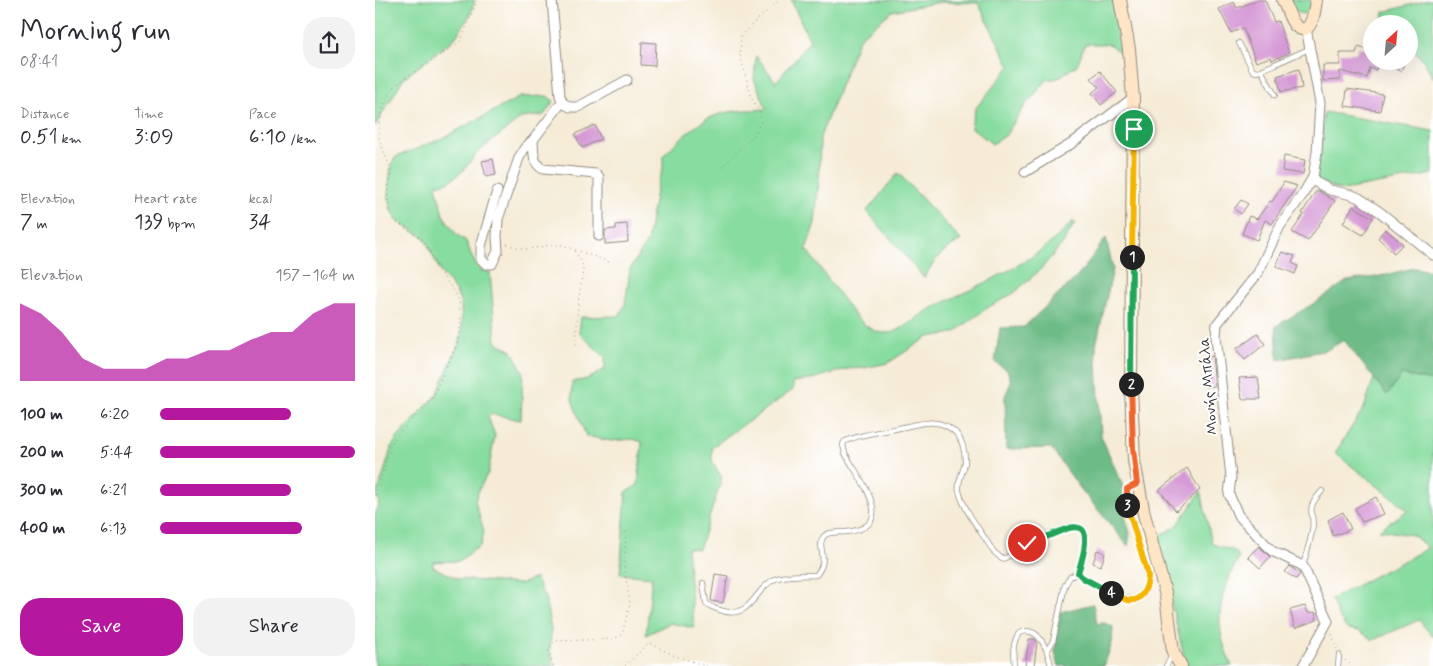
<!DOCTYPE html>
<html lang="en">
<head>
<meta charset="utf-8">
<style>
	body { margin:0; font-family:Mynerve,sans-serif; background:#f2f2f3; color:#2b2b33; height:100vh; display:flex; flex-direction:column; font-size:19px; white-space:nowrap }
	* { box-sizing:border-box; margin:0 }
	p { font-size:16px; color:#7c7c81 }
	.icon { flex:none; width:28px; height:28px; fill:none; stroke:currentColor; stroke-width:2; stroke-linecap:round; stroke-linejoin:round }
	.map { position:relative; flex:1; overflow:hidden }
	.details { display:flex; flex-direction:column; background:#fff; width:375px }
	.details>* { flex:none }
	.needle { width:32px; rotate:26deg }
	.fabs { position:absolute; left:988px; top:15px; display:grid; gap:10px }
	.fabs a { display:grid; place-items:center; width:55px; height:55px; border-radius:50%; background:#fff; box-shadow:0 5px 20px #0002; font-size:25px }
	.pin { position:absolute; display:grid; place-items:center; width:42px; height:42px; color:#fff; margin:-21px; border:2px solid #fff; border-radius:50%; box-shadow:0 1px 5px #0007 }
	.km { position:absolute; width:25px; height:25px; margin:-12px; border-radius:50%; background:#222; color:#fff; font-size:14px; line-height:25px; text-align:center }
	.round { display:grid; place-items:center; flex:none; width:52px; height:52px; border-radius:20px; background:#f2f2f3 }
	.summary { display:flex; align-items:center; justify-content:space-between; height:85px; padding:0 20px }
	h1 { font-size:28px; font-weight:600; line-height:38px }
	.stats { display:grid; grid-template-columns:repeat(3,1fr); gap:8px; height:85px; padding:5px 20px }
	.stats div { display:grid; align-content:center }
	.stats b { font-size:21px; font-weight:600 }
	.stats small { font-size:14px; font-weight:400 }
	.stats p { font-size:14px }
	.chart { height:140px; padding:10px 20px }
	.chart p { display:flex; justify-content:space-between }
	.chart svg { width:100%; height:90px; margin-top:5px; fill:#b5179e; opacity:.7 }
	.button { display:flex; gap:10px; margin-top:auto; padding:10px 20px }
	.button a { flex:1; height:58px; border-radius:20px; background:#b5179e; color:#fff; font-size:20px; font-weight:600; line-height:58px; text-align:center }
	.button a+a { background:#f2f2f3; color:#2b2b33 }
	ul { padding:0 20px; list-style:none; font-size:16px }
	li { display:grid; grid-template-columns:80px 60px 1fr; align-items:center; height:38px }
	li i { height:12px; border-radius:6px; background:#b5179e }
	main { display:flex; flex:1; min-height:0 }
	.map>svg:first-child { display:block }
	.green { fill:#87dc9f; stroke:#598465 }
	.forest { fill:#6dbc86; stroke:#4c7458 }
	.building { fill:#d59ad6 }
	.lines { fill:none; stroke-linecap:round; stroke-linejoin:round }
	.lane-casing { stroke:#908b80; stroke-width:6 }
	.street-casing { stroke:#908b80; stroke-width:11 }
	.secondary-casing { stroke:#908b80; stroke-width:14 }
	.path { stroke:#908b80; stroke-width:1; stroke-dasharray:1 4; stroke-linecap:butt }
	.lane { stroke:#fff; stroke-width:4.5 }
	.street { stroke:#fff; stroke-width:9 }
	.secondary { stroke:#fee5c5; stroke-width:12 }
	.split-1-casing { stroke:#fff; stroke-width:10 }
	.split-2-casing { stroke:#fff; stroke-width:10 }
	.split-3-casing { stroke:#fff; stroke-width:10 }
	.split-4-casing { stroke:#fff; stroke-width:10 }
	.split-5-casing { stroke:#fff; stroke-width:10 }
	.split-1 { stroke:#f5b400; stroke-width:6 }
	.split-2 { stroke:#22a559; stroke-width:6 }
	.split-3 { stroke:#f0652b; stroke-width:6 }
	.split-4 { stroke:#f5b400; stroke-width:6 }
	.split-5 { stroke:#22a559; stroke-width:6 }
	.labels { text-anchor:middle; stroke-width:4; stroke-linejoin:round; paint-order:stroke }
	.street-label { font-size:15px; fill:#2b2b2b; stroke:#fff }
</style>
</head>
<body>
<main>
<section class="details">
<div class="summary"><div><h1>Morning run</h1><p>08:41</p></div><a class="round"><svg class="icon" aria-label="share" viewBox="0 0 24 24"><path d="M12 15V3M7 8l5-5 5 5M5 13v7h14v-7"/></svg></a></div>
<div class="stats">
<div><p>Distance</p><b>0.51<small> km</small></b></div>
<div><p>Time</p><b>3:09</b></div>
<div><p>Pace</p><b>6:10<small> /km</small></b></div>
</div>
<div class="stats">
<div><p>Elevation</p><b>7<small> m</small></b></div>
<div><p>Heart rate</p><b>139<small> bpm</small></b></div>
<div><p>kcal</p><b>34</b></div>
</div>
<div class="chart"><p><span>Elevation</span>157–164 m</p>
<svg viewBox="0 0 160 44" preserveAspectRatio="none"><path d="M0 44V6L10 11L20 20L30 33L40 38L50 38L60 38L70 33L80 33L90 29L100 29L110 24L120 20L130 20L140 11L150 6L160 6V44z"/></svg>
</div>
<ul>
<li><b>100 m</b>6:20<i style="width:67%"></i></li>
<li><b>200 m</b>5:44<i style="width:100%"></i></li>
<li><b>300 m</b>6:21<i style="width:67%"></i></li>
<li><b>400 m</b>6:13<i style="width:73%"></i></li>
</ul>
<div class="button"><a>Save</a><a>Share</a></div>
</section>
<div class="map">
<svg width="1058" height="666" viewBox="0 0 1058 666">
	<rect width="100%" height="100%" fill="#fff"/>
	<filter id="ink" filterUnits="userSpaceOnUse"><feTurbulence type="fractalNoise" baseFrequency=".02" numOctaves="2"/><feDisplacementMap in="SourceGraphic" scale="10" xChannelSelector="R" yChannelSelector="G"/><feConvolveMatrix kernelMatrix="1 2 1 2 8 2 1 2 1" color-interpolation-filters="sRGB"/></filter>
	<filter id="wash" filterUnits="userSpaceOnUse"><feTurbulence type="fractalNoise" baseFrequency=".0096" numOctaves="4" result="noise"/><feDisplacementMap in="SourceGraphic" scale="20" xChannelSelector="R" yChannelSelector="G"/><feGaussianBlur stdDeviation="1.12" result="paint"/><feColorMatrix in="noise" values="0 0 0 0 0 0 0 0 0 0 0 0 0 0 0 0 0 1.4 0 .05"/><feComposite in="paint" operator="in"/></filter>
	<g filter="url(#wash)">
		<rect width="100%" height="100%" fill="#f5ebd6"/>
		<path class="green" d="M0,0H100L95,15L80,38L28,79L0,126Z
			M416,0H738L749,56L734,44H710L702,65L683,78L672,80L651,104L630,136L617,144L596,127L600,109L635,66L603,3L566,2L517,11L484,38L445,137L444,179L440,223L431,249L480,316C488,324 500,334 512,333C527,332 540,318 552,311C602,285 660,265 697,222L700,223L688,243L666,269L639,293L612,308L579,333L553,337L513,363L489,368L472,369L434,380L418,382V390L337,447V461L347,478L324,549L312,548L319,628L295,623L271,635L277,577L245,574L251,492L263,485L267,442L258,439L236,441L211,436L197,400V382L213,379L230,369V357L204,333L206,317L244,316L250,305L255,269L272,242L282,185L288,169V156C302,141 324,120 345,114C360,110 376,110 392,109L379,79L381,56L401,82L435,41Z
			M914,0H937L934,13C922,16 918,9 914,0Z
			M1053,0H1058V79L1049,61L1034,45V24H1008L1009,12Z
			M172,96L179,101L169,115L146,118L102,153L88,171L73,182L61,185L68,215L81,234L91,241L98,259L105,270L115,272L121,342L137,351L148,371L146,420L116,414L113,418L120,435L113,473L104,489L100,501L109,531L106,545L84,561L58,562V567L84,579L146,584L160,578L170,598L176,629L175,650L179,666H0V515L4,505L2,495L17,446L24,436L61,396L85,341L87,329L86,304L81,292L65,271L49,237L22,221L16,210L13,195L16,164L21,157L68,138L145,97Z
			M949,112L1058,131V174L969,190L961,189L940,179L946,150Z
			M523,173L586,240C567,251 560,259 549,278L492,211Z
			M1027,375L1058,381V637L1044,620L998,640L984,631L972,629L963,616L956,599L1053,548L1038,535L1004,530L1033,510L960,453L989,408L999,378L1012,395Z
			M826,491L837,544L860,551L864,557C843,599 837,622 857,666H812L811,664L783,549L784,536L802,526Z"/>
		<path class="forest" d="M731,238L738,269L721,345L726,436L750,491L749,513L755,533L753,546L705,488L676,448L631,449L630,396L636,382L632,370L620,362L625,328L649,327L703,276Z
			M1039,268L1058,271V381L1027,375L1012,395L969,340L952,350L903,360L901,326L943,301L972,281L1001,277Z
			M718,604L722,624L729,623L738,627L737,643L729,666H684L680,652L685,612Z"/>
		<g id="blocks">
			<path class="building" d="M882,0H890L899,22L903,21L914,53L897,60L896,57L881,62L868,28L856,33L844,9L859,2L862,8Z
				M267,42L281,43L280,66L266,65Z
				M983,47L996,51V61H1030L1026,71L1003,62L1001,70L995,68L992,78L965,71V80L948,81V65H965V53H981Z
				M924,69L927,88L906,92L902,76Z
				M725,71L742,92L726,105L717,93L724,87L716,78Z
				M972,89L1008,94L1005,111L970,106Z
				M220,125L226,139L207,148L200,134Z
				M909,156L930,160L928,174L907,171Z
				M118,159L121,175L111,177L107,161Z
				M909,182L922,186L897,224L890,220L882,240L867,234L874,216L882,219L895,201L897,202Z
				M942,190L960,201L933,241L917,232L929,214L927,213Z
				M866,200L873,204L866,214L859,209Z
				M978,206L998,218L988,235L968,223Z
				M252,224L253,242L230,244V230L241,229V225Z
				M1010,229L1028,244L1019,253L1003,238Z
				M907,252L920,256L917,263L923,266L920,274L901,266Z
				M883,334L890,344L870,360L861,349Z
				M837,356L840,386L830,387L829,377H834L832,357Z
				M883,377L886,399H867L864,378Z
				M812,468L825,490L801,511L784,490Z
				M1001,497L1009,514L987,522L980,508Z
				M968,512L976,529L958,536L953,520Z
				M884,546L895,557L885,568L873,557Z
				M722,550L730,553L726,566L718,563Z
				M915,566L924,573L925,574L921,579L910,572Z
				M340,574L353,576L348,603L336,601Z
				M930,606L933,613L940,612L942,620L920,628L915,610Z
				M654,639H660L662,642L659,666H650Z"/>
		</g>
	</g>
	<g filter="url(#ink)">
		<use href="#blocks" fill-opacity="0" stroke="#908b80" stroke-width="1"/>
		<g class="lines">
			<defs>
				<path id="lane" d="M864,43L878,71L882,72L934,49
					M886,70L900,95
					M928,566C931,554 935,543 937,531C941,511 928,512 947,491
					M328,583L331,603C336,608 341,609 348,611C375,619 379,591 398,580C410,574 428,576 441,575C456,558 440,547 449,536C454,531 465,533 471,532C526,527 483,478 470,453L468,445L469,442C483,434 508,432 524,428C545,424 565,416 581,433C588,441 590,452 590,462C589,471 582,481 584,491C590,513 607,532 618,551L627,559C636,557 641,549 650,545C656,541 665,540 672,537C679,534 685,529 693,527C722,524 706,560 703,573L704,575C711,581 720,584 728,588C744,596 771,611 773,580L752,502V489L761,485
					M672,651L678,641L690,585L695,577L703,573
					M639,666C638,654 637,643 644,633C664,624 673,651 676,666
					M791,666L797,656
					M963,666L964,655"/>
				<path id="street" d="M177,0L185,96L188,103L195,107H203L252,80
					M158,140C159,152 157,163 168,169L221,174L224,177V236
					M650,172L696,144L758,98
					M937,180L955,190L977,195L984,198L1005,212L1058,255
					M122,191L106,246V259L111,264H117L123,251L122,237L123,219L144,158L149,149L158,140L187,102
					M928,666L953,621L928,566L897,551L863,515L854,494L856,477L841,336L842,324L883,273L905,226L928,194L938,177L942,152L945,103L931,28"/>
				<path id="secondary" d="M745,0L754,49L758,98L756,387L759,461L769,514L791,596L798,652L806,666
					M908,0C912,8 915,21 921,26C937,39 940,8 941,0"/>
			</defs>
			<use href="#lane" class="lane-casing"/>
			<use href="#street" class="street-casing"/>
			<use href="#secondary" class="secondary-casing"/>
			<path class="path" d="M343,171L380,134L386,121L385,112L377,99L365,55L366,35L404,0
				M132,244L143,248L154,249L175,245H187L234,262
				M200,251L207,263L208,270L203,304L201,345
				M0,495L6,481L16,444L23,434L57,398L82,344L86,322L84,301L80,292L63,270L53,247L47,239L20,221L16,214L12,198L16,170L4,139V124L9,104L16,90L30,78L86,41L102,0
				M957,634L962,649
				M970,660L977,666
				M178,666L173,649L180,641L238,639L247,635L255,603L249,567L251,531
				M250,666L274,643L300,656L332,666"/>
			<use href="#lane" class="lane"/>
			<use href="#street" class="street"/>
			<use href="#secondary" class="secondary"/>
		</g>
	</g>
	<g class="lines" filter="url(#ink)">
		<defs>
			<path id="split-1" d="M757,257L759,129"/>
			<path id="split-2" d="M756,384L757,257"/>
			<path id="split-3" d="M752,505V489L762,484L758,448L756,384"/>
			<path id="split-4" d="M736,593C741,595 747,598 752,600C767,603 773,587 773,575L752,505"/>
			<path id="split-5" d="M652,543C658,541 665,540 671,537C681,534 709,516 710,538C711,550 706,562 703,573L708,578L736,593"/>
		</defs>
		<use href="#split-1" class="split-1-casing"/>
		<use href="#split-2" class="split-2-casing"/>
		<use href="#split-3" class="split-3-casing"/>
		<use href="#split-4" class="split-4-casing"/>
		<use href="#split-5" class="split-5-casing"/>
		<use href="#split-1" class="split-1"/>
		<use href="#split-2" class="split-2"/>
		<use href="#split-3" class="split-3"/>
		<use href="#split-4" class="split-4"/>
		<use href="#split-5" class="split-5"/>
	</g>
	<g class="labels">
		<g class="street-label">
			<text transform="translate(833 386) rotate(-95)" y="5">Μονής Μπάλα</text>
		</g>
	</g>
</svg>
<div class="fabs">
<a><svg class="needle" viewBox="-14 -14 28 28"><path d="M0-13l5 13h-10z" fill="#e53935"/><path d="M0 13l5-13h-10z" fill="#7c7c81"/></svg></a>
</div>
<div class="pin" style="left:759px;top:129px;background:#1e9e55"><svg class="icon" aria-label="arrive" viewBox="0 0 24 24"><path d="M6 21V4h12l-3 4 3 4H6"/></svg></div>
<div class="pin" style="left:652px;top:543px;background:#d93025"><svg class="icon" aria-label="check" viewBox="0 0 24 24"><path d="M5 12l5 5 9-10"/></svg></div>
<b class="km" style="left:757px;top:257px">1</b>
<b class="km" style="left:756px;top:384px">2</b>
<b class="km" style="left:752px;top:505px">3</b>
<b class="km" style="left:736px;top:593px">4</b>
</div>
</main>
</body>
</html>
